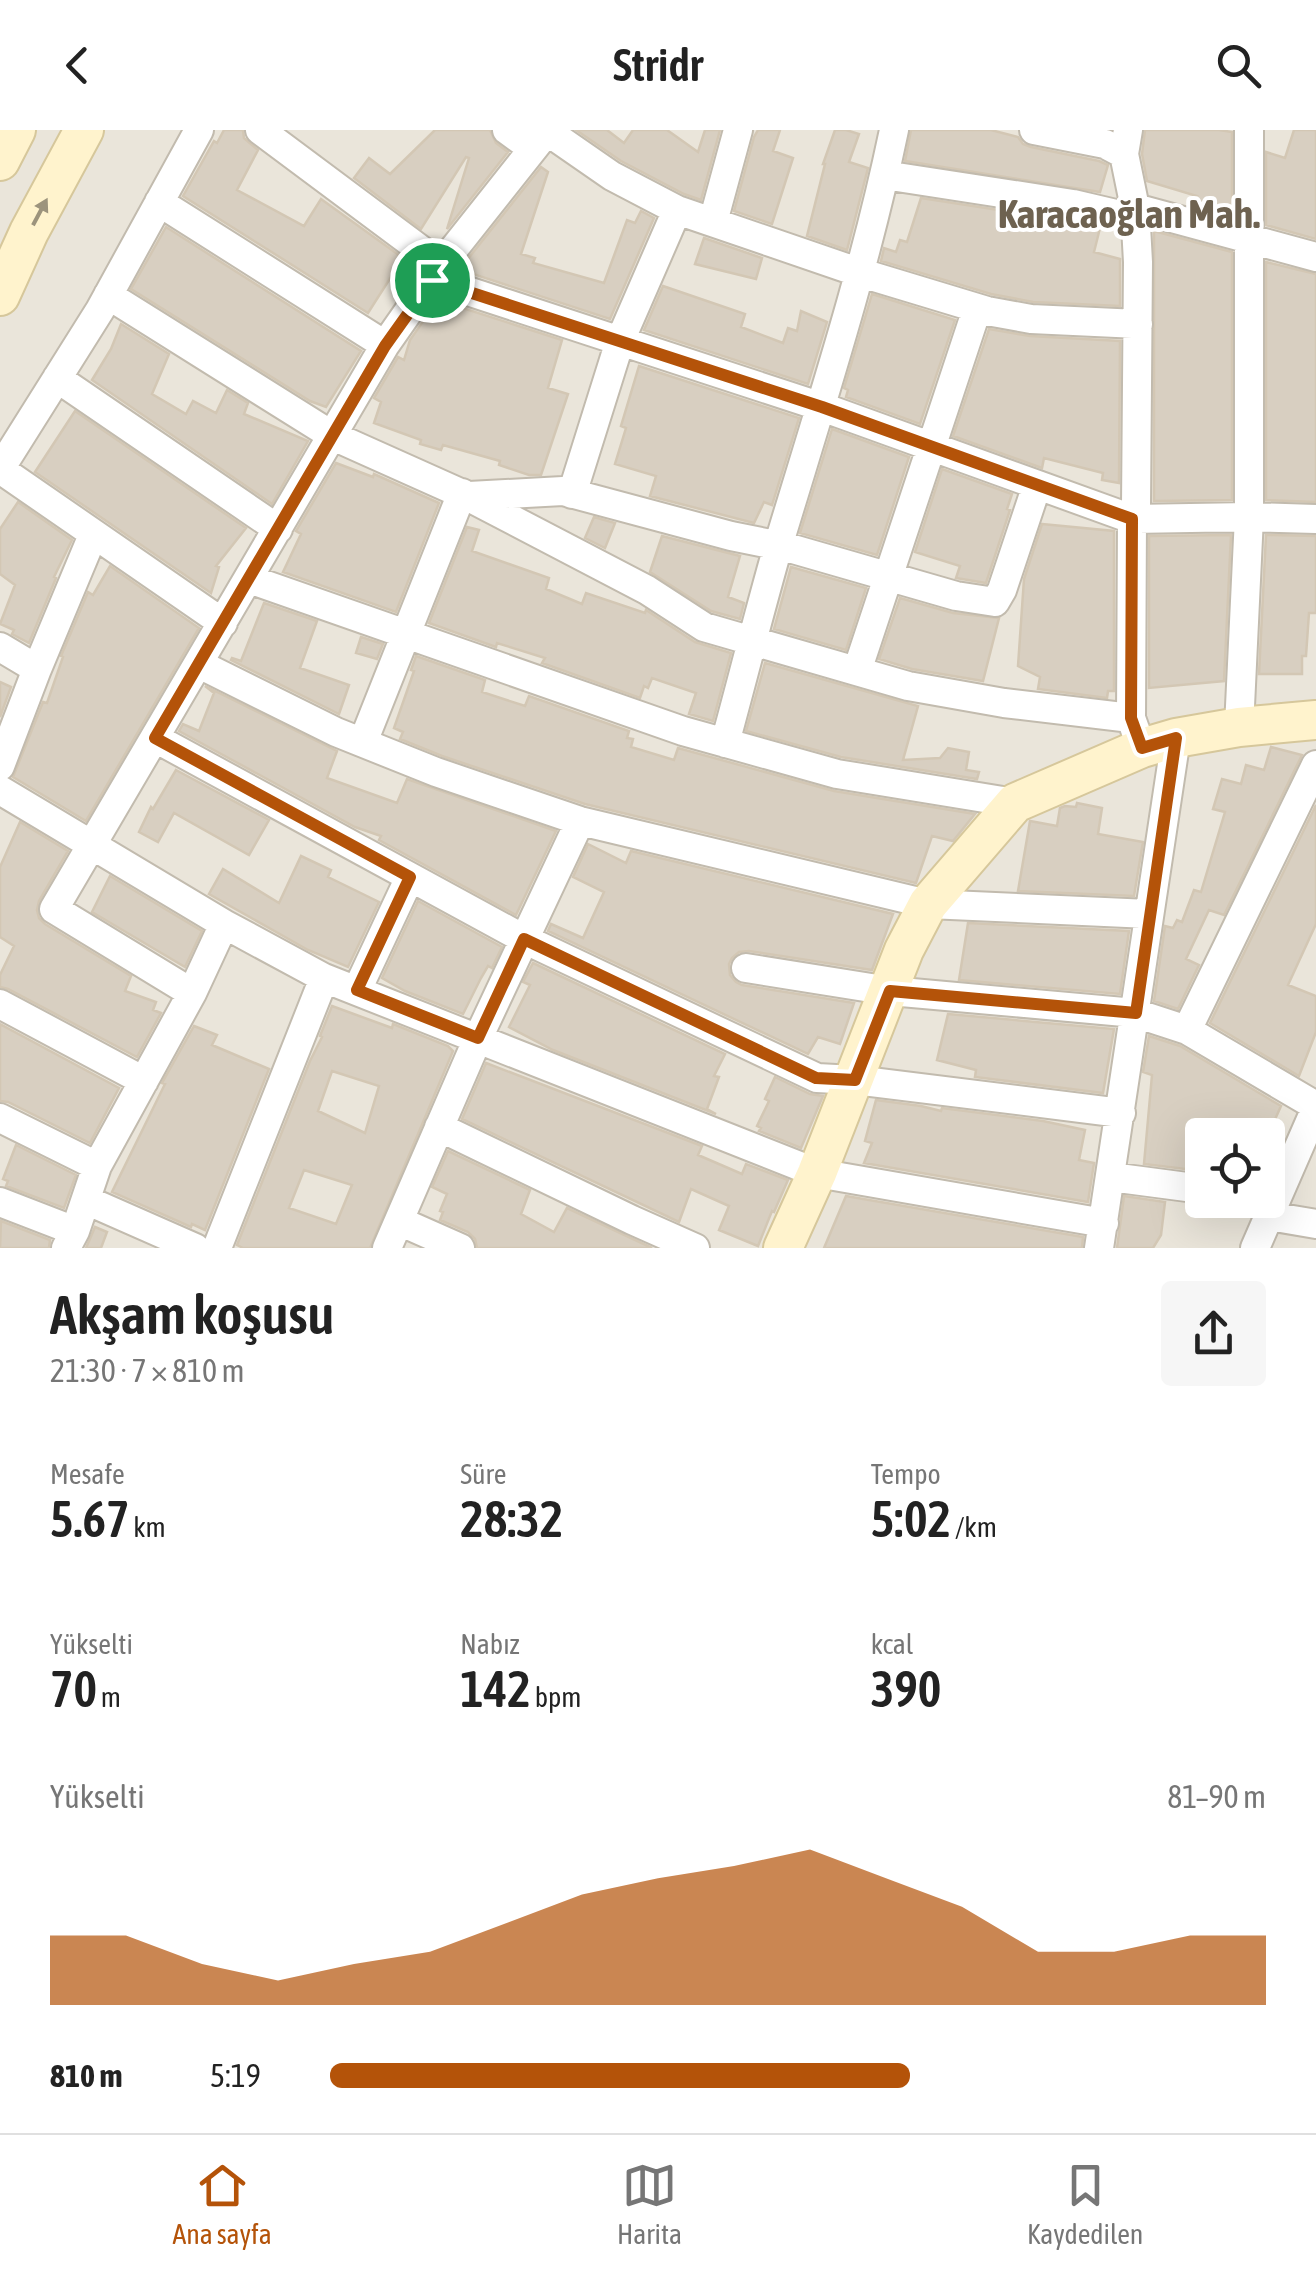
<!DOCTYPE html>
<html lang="tr">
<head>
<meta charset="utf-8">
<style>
	body { margin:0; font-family:"Asap Condensed",sans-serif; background:#f6f6f6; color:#222; height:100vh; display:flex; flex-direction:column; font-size:38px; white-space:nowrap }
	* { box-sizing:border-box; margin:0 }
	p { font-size:32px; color:#767676 }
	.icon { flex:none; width:55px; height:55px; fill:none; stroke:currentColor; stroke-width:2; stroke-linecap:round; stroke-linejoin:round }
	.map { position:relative; height:1118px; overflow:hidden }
	.side { display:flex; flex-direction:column; background:#fff; flex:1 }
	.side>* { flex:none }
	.fabs { position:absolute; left:1185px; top:988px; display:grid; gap:20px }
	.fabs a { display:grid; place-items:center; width:100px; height:100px; border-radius:10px; background:#fff; box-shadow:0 10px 40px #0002; font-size:50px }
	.pin { position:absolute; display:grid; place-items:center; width:85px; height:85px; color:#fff; margin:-42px; border:5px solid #fff; border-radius:50%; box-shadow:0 2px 10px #0007 }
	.round { display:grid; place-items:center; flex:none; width:105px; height:105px; border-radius:10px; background:#f6f6f6 }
	.overview { display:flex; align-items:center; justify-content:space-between; height:170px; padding:0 50px }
	h1 { font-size:55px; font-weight:600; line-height:75px }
	.stats { display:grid; grid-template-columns:repeat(3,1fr); gap:15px; height:170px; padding:10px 50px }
	.stats div { display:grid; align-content:center }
	.stats b { font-size:50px; font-weight:600 }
	.stats small { font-size:28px; font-weight:400 }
	.stats p { font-size:28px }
	.chart { height:280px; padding:20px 50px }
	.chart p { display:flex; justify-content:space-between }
	.chart svg { width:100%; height:180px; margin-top:10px; fill:#b45309; opacity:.7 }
	ul { padding:0 50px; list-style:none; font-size:32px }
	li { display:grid; grid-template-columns:160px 120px 1fr; align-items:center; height:75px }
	li i { height:25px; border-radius:12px; background:#b45309 }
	header { display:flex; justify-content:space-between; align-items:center; height:130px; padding:0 50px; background:#fff; font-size:45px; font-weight:600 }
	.menu { display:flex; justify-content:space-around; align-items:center; height:140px; border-top:2px solid #e0e0e0; background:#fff; font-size:28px; color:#767676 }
	.menu a { display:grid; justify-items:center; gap:5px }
	.menu .selected { color:#b45309 }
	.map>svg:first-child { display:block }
	.residential { fill:#eae5da; fill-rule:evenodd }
	.building { fill:#d8cfc1; stroke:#d3c7b4; stroke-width:2.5; fill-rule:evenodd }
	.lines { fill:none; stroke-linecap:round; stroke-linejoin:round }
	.minor-casing { stroke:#c2bbae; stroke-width:32 }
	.secondary-casing { stroke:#d6c79b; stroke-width:42 }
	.minor { stroke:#fff; stroke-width:28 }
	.secondary { stroke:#fff3cd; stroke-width:38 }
	.oneway { fill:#9c937c }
	.route-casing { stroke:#fff; stroke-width:20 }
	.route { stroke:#b45309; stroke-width:12 }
	.labels { text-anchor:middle; stroke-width:8; stroke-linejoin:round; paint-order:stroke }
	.district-label { font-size:40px; font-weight:bold; fill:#6e6250; stroke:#fff }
</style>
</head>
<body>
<header><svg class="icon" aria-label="back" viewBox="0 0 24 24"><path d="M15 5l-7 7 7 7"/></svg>Stridr<svg class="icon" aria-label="search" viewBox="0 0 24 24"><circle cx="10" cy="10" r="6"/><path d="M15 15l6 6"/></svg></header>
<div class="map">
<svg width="1316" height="1118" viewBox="0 0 1316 1118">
	<rect width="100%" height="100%" fill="#f6f3ec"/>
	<path class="residential" d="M0,0H1316V1118H0ZM1202,1005H1268V1070H1202Z"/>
	<path class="building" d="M224,0H243L244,8L258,20L237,60L304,96L321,69L403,128L368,183L183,66L214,11L217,13Z
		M435,0H490L496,13L508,22L447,99L469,28L466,27L421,99L354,48L369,28L390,44Z
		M576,0H607L624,13L633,0H667L698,22L705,0H720L701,70L684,64L621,31Z
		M758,0H780L773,21L793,28L772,94L734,81L754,7Z
		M835,0H846L859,4L849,32L868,38L847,120L807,106L825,34H823Z
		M911,0H991L1018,7L1023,14L1031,17L1099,31L1108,35L1100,62L905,31Z
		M1145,0H1219L1232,2V86L1194,76L1197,66L1147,51L1142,24Z
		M1294,0H1316V109L1266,95V22L1285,28Z
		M541,37L548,42L521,124L535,128L533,133L604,153L627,90L635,93L641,81L654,88L610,189L476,145L463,135Z
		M921,68L1070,91L1100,98L1094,122L1120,129V176L1033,172L991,164L881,131L884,118L896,122L900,110L907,112Z
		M166,97L361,221L326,277L310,271L131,159Z
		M1154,101L1232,122V370L1154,371Z
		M704,108L762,128L756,149L695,134Z
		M1266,132L1316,144V372L1266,370Z
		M663,156L745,184L741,197L783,213L788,198L797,201L801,181L827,192L808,254L644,200Z
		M872,164L955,190L920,294L846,267L848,260L844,258Z
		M438,170L562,210L548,258L568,264L541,345H529L499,335L500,331L443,315L441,320L420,314L421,310L374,293L381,272L374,268L398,227L404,230L410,210Z
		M121,194L169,224L152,264L186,284L193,271L216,283L227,260L248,273L244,284L308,311L272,374L92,250L111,219Z
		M989,199L1030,206L1120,211L1119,353L1102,350L1103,343L1044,328L1042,338L953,306Z
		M639,236L799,288L772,375L764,372L754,393L650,366L656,346L615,334L626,298L621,296Z
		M75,281L246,398L216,436L219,437L211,463L35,342Z
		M832,299L909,327L877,425L800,403Z
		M336,333L373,347L374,344L439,373L396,482L283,442L301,404L296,401Z
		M942,339L1012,364L1007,379L1010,380L986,453L956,448L960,436L915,422Z
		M18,372L72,410L54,447L56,448L29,513L12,504L14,500L0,494L15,455L0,444V399Z
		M594,387L615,393L605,418L585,408Z
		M1042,394L1114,401V561H1108L1107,568L1038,559L1040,547L1018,536L1024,449Z
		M467,397L479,400L472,421L549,448L546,459L582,474L586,463L645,483L646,480L695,512L731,523L713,591L689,584L696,563L652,548L648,558L644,556L640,568L542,533L545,528L497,513L496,517L429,493Z
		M1231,405L1224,551L1149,558V406Z
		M1266,405L1316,406V483H1309L1306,526H1302V544H1259Z
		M662,406L740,426L728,467L744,473L740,489L711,481L650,442Z
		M110,436L199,498L86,691L13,647L43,572L47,573L63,527L61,526L88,462L93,465Z
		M791,437L866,458L846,520L774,499Z
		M900,468L953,483L999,488L983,551L912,539L879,529Z
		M264,473L317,491L300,538L349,555L339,584L231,530L232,528L241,531Z
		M361,507L383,514L377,529L356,523Z
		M416,526L485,550L482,562L525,576L529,566L629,601L627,608L633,609L631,617L674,630L678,618L834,661L975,684L953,711L932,706L916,753L585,674L442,626L400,609L403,602L394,598L414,541L411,540Z
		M765,533L918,576L903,630L940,628L948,618L969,622L966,640L979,642L977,649L841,627L746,601Z
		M0,552L11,557L0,587Z
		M205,556L337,621L327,648L397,673L407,649L556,701L516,785L379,710L381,706L355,697L179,601L183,594L199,601L214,563Z
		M1271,617L1302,625L1224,785L1209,780L1186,829L1199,835L1178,879L1154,871L1165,796L1173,798L1177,790L1182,792L1194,760L1201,762L1225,682L1213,679L1222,649L1241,654L1246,635L1264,640Z
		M176,640L269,690L249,725L174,683L158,712L139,702L151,677L153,679Z
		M1077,673L1102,678L1098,704L1143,712L1134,766L1018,761L1030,691L1057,696L1060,678L1065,676L1076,677Z
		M1316,675V794L1288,855L1316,866V902L1299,946L1210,893Z
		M20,692L68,721L39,771L37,780L39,788L45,794L131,846L125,861L156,872L153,880L161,883L137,927L8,859L0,857V845L14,816L0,807V737Z
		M588,714L626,733L631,721L893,784L872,840L749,821L739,822L732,828L729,834L730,845L736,852L742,855L854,873L840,914L818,907L808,924L548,801L551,794L583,808L604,762L573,747Z
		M301,726L331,740L328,747L379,772L348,837L308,820L209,764L223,739L279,773Z
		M110,746L202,801L185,837L92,782Z
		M418,771L502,817L492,838L488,836L481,848L463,884L405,861L382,848Z
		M968,793L1129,801L1120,864L959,850Z
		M533,833L725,924L714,946L719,947L707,979L716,984L553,920L509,897L530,855L523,852Z
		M332,876L392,898L393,894L448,916L453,921L370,1118H243L237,1115L310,931L322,907L320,906ZM332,941L379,956L365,1003L318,981ZM304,1040L352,1055L336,1094L289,1078Z
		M948,884L1114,899L1103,963L975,947L976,940L937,930Z
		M0,894L119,958L90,1013L8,972L0,971Z
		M194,896L217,905L212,915L269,939L205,1100L192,1094L191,1097L112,1062L165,954L162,953Z
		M1149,906L1180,916L1281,976L1268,1005H1202V1041L1144,1034L1152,945L1143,942Z
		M486,933L702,1016L698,1025L742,1044L746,1034L788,1050L774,1082L772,1081L758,1116L719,1100L729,1076L691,1059L679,1092L462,989Z
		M775,947L810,964L823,966L801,1018L759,1001L761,998L757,996L769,971L765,969Z
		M876,970L921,976L941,981L942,978L1043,991L1085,1000L1079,1030L1094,1033L1088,1072L864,1033L872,1013L865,1011Z
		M16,1015L76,1045L64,1078L6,1056L8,1051L3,1049Z
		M448,1021L530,1060L521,1084L554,1102L567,1078L652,1118H477L475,1109L468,1102L440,1090L443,1082L440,1081L447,1064L432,1057Z
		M846,1066L1083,1107L1082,1118H824Z
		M1124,1066L1165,1072L1161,1105L1153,1118H1117Z
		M1,1091L50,1110L49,1118H0Z
		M95,1097L107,1102L101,1118H86Z"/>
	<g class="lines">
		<defs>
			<path id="minor" d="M199,0L100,180L0,339L223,493
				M260,0L441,135
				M507,0L533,19
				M1034,0L1105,14L1124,24
				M1128,0L1124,24L1135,78L1138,132L1136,376L1132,389L1131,588L1137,605
				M547,1L612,46L677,80L858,142L987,181L1031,189L1138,194
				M884,45L1073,74L1137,89
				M159,72L385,215
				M1135,78L1316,127
				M713,92L738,0
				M431,149L822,277L1132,389L1249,387L1316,389
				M108,165L333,306L467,366L647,460L704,497L908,556L1004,573L1131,588
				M57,248L278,399
				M572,364L620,211L677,80
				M469,366L563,361L731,406L786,417L956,466L995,472L1002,460L1037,355
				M249,449L683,601L837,644L1015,673
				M0,517L37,539
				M199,534L336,602L436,642L580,691L928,774L1149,784
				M857,541L977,179
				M1239,597L1249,387V0
				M155,608L524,809L817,948L855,950L1121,983
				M363,612L462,363
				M725,613C743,547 760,479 779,413C820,277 865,140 894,0
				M0,636L37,539L93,405
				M0,660L224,794
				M746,838L890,861L1135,883L1187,900L1316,976
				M357,860L410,747
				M192,863L54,779L385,215L441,135L548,0
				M0,874L144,951
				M1187,900L1316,635
				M0,988L97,1036
				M439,997L632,1090L695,1118
				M1111,1047L1202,1059
				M86,1070L195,1118
				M0,1072L75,1101
				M1269,1086L1316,1094
				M399,1091L460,1118
				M66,1118L75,1101L97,1036L192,863L224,794L324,848L817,1043L1104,1093
				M217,1118L324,848
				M387,1118L478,908L580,691
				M1099,1118L1176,608
				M1255,1118L1316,978"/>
			<path id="secondary" d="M0,31L16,0
				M0,166L29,102L84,0
				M783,1118L817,1043L904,820L928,774L1015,673L1142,618L1176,608L1239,597L1316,590"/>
		</defs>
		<use href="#minor" class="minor-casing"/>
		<use href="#secondary" class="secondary-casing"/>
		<use href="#minor" class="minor"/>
		<use href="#secondary" class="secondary"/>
	</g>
	<defs><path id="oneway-solid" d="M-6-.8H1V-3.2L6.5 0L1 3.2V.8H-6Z" transform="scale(2.5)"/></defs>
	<use class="oneway" href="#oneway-solid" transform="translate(40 82) rotate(-62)"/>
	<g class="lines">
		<defs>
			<path id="route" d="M432,150L822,277L1132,389L1131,588L1142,618L1176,608L1136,883L890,861L855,950L816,948L524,809L478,908L357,860L410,747L155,608L385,216Z"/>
		</defs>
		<use href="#route" class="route-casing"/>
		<use href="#route" class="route"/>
	</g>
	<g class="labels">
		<g class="district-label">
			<text x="1129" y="98">Karacaoğlan Mah.</text>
		</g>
	</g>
</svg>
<div class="fabs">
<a><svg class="icon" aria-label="locate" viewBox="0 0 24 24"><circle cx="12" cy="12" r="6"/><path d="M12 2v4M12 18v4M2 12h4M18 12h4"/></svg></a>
</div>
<div class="pin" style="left:432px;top:150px;background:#1e9e55"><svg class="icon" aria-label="arrive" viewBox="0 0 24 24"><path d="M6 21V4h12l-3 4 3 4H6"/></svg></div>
</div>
<section class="side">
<div class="overview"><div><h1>Akşam koşusu</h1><p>21:30 · 7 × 810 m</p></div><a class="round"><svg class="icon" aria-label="share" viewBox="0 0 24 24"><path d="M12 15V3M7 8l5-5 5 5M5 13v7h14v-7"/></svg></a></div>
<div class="stats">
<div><p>Mesafe</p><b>5.67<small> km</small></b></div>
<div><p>Süre</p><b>28:32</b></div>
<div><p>Tempo</p><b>5:02<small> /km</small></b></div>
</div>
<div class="stats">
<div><p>Yükselti</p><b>70<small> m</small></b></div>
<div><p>Nabız</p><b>142<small> bpm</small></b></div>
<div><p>kcal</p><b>390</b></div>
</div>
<div class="chart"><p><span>Yükselti</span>81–90 m</p>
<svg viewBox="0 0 160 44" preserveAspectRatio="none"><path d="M0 44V27L10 27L20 34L30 38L40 34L50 31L60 24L70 17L80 13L90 10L100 6L110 13L120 20L130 31L140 31L150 27L160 27V44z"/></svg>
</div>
<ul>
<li><b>810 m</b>5:19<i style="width:62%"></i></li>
</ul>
</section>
<nav class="menu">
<a class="selected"><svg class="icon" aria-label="home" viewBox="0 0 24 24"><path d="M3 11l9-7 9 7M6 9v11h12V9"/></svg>Ana sayfa</a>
<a><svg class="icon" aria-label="map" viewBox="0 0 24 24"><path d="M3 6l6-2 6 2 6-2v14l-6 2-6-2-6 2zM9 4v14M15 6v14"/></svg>Harita</a>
<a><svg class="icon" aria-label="saved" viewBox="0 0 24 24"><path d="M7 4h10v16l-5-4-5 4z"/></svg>Kaydedilen</a>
</nav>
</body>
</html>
